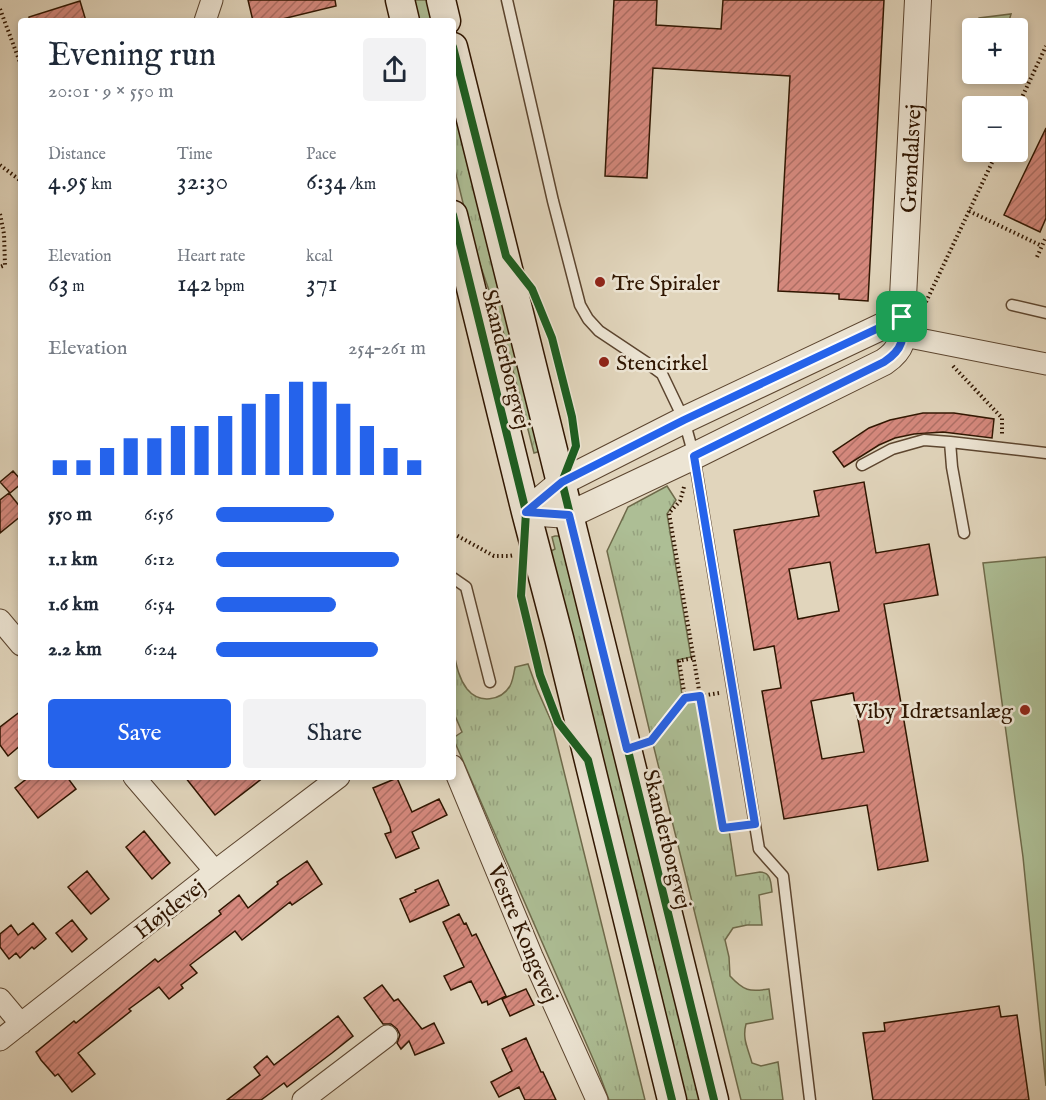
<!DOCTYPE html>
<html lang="en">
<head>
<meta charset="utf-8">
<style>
	body { margin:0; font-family:"IM FELL English",serif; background:#f2f2f3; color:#1f2937; height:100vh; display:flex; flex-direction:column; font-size:22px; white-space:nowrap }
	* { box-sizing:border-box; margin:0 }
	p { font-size:20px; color:#747a83 }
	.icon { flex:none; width:33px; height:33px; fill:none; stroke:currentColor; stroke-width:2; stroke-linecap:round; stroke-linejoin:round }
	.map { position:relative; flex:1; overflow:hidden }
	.side { position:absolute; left:18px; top:18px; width:438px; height:762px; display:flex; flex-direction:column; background:#fff; border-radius:6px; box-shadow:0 3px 9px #0003 }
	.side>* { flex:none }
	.controls { position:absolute; left:962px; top:18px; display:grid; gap:12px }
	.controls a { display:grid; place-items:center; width:66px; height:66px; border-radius:6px; background:#fff; box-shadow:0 3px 9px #0003; font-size:30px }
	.pin { position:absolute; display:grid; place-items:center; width:51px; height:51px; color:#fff; margin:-26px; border-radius:12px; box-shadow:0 3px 9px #0006 }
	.round { display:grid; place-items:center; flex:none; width:63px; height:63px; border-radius:6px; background:#f2f2f3 }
	.headline { display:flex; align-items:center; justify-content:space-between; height:102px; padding:0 30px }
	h1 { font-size:33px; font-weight:600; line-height:45px }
	.metrics { display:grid; grid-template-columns:repeat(3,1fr); gap:9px; height:102px; padding:6px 30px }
	.metrics div { display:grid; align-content:center }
	.metrics b { font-size:26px; font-weight:600 }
	.metrics small { font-size:16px; font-weight:400 }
	.metrics p { font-size:16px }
	.chart { height:168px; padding:12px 30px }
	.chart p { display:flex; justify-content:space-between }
	.chart svg { width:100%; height:108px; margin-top:6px; stroke:#2563eb; stroke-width:6 }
	.action { display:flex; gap:12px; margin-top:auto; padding:12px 30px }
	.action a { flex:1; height:69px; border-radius:6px; background:#2563eb; color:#fff; font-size:24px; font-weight:600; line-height:69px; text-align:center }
	.action a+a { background:#f2f2f3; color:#1f2937 }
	ul { padding:0 30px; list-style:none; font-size:20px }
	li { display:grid; grid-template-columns:96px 72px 1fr; align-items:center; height:45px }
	li i { height:15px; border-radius:8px; background:#2563eb }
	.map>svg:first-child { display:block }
	.grass { fill:url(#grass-tufts); stroke:#6e6a4a; stroke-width:1.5 }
	.park { fill:url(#park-crowns); stroke:#6e6a4a; stroke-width:1.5 }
	.pitch { fill:#adbe95; stroke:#6e6a4a; stroke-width:1.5 }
	.building { fill:url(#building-hatch); stroke:#2f1500; stroke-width:1.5; fill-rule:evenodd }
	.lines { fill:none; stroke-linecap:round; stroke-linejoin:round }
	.service-casing { stroke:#5c452f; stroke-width:13 }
	.minor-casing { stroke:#5c452f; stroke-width:23 }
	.tertiary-casing { stroke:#5c452f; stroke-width:28 }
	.secondary-casing { stroke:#2f1500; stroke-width:31 }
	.path { stroke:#2f1500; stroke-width:4; stroke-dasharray:1.5 3; stroke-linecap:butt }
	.service { stroke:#ece4d3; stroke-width:10 }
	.minor { stroke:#ece4d3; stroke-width:21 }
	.tertiary { stroke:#ece4d3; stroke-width:26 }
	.secondary { stroke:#ece4d3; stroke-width:28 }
	.cycleway-casing { stroke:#ece4d3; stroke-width:11 }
	.cycleway { stroke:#1b5e20; stroke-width:8 }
	.route-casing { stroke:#fff; stroke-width:12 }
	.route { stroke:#2563eb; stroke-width:8 }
	.poi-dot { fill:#8f2418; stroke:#ece4d3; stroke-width:2 }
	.labels { text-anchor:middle; stroke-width:5; stroke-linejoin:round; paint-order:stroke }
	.street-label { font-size:22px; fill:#2f1500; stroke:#ece4d3 }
	.poi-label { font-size:22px; fill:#2f1500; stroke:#ece4d3; text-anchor:start }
</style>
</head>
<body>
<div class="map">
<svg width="1046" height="1100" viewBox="0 0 1046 1100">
	<defs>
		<pattern id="grass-tufts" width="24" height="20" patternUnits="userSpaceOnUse" patternTransform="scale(1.5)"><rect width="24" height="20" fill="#adbe95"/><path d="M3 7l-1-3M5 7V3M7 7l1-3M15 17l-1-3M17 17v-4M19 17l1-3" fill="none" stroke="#95a27f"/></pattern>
		<pattern id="park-crowns" width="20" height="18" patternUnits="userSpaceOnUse" patternTransform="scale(1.5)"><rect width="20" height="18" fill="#adbe95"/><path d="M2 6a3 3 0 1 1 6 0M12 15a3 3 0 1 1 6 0" fill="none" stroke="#95a27f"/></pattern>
		<pattern id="building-hatch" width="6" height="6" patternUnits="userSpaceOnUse" patternTransform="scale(1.5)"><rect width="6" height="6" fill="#d6897e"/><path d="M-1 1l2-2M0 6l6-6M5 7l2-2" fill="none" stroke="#ae6f65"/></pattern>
	</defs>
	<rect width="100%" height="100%" fill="#e1d5bc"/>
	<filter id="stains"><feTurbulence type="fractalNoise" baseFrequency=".00333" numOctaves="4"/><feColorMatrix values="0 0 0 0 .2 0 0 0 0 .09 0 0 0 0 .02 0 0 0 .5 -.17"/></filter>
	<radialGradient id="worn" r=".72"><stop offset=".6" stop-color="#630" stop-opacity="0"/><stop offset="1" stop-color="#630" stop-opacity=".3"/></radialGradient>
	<path class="grass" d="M413,0H429L435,21H418Z
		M453,95L541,451L534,453L503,331L473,244L453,162Z
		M667,486L676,500L667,514L691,657L677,660L682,695L651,737L607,551L628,507Z
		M555,536H558L562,539L701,1100H685L549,552L555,549L552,537Z
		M453,649C456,663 458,677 467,689C479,704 501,701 510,686C513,680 514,673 515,667L528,664L537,689L552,723L645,1100H609L597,1068L453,738L462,732L453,711Z
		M699,700L721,831L729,830L736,876L760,872C771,872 771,883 772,892L759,895L762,925H747L733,928L725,940L729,957L730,976C744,991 749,992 769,989L773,1019L746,1024C742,1039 748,1048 752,1063L761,1066L778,1062L783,1100H741L653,744L685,702Z"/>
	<path class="park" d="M1011,14L1007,28H977L979,18Z"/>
	<path class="pitch" d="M1046,557V1086L1023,857L983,563Z"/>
	<path class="building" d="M248,0H335L336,6L274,21H253Z
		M614,0H657L656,25L721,29L723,0H884L868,301L839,299V294L778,291L790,76L653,68L647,178L605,176Z
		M80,1L86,21H29V17Z
		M1046,128V218L1040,232L1004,215Z
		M923,413H954L994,419L992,438L943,432L914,434L895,438L879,445L844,467L833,452L869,428L890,420Z
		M13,471L21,480V484L10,493L0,482Z
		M864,482L876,553L929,544L938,595L884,604L928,861L878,870L867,805L784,819L762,691L781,688L774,646L754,650L734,530L819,516L814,491ZM830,562L839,611L798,619L789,569ZM853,693L864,752L822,759L811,701Z
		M9,493L21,508V516L0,533V500Z
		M21,711V745L8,756L0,745V727Z
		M29,777H67L76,789L38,818L15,788Z
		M185,777H264L215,815Z
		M397,778L412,812L439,799L447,815L412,832L419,848L396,858L385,834L391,832L390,827L373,788Z
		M144,831L170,863L152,879L126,847Z
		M307,861L322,884L292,905L290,902L242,940L235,931L190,965L197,973L181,985L183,988L169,999L159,987L129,1009L131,1011L78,1053L95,1074L72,1092L58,1074L55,1076L41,1060L36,1052L74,1021L76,1023L155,959L158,962L221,914L219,911L239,895L248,908L278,884L277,882Z
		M87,871L109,899L91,914L68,887Z
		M438,880L449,905L410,922L400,899L416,892L415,890Z
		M459,914L464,924L466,923L472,936L476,934L506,996L488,1005L487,1001L482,1003L471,981L451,990L444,976L464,967L443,922Z
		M72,920L87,939L72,952L56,933Z
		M33,923L46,939L34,949L32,947L20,958L16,953L9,959L0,947V934L11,925L18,935Z
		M382,985L394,1001L398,999L422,1029L434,1023L444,1043L415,1055L409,1041L401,1049L397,1043L400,1035L397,1029L391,1024H383L364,998Z
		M526,989L534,1005L510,1016L502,999Z
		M999,1006L1001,1017L1017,1015L1029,1100H873L863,1033L885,1031L884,1023Z
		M338,1016L353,1036L332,1053L287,1087L284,1083L261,1100H227L260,1075L254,1067L267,1056L274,1065Z
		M526,1038L541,1072H543L556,1100H525L519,1087L499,1097L491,1082L512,1071L502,1049Z"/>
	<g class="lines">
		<defs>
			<path id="service" d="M507,0L553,201L580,305L588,319L599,331L647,363L662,374L684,420L694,456L759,849L783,876L810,1100
				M1012,305L1046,313
				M950,442L952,467L964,533
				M862,465L892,449L924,440L950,442L1046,453
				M453,578L466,587L490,682"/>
			<path id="minor" d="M205,21L212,0
				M904,336L1046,364
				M0,620L21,645
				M453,766L532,956L597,1100
				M134,777L215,871
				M0,999L21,1024
				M0,1040L215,871L339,777
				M303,1100L387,1036"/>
			<g id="tertiary">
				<path id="s1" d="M526,512L569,515L694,456L884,362C903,349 904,338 902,317L918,0"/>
				<path d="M526,512L562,482L684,420L902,317"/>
			</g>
			<path id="secondary" d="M400,0L405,21
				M441,0L446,21
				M453,47L714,1100
				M453,215L526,512L559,638L672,1100"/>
		</defs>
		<use href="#service" class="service-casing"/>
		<use href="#minor" class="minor-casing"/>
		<use href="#tertiary" class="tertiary-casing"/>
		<use href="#secondary" class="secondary-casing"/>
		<path class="path" d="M0,9L21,65
			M1017,108L1046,46
			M0,165L21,181
			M969,211L1042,246
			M0,214L4,234L5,265L0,267
			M1037,257L1046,237
			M926,302L997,152
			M953,366L1002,418V435
			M453,535H456L494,556H509L515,555
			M719,693L700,696L723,828L742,826
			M685,698L679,661L693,658
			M648,742L651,741L685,698L700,696L669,513L680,501L684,487"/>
		<use href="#service" class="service"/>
		<use href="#minor" class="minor"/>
		<use href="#tertiary" class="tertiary"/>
		<use href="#secondary" class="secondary"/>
		<defs>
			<path id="cycleway" d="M453,47L506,256L532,289L552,338L572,417L576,446L562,482L714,1100
				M453,215L526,512L521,596L540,675L558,722L588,760L672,1100"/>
		</defs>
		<use href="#cycleway" class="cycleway-casing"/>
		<use href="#cycleway" class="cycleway"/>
	</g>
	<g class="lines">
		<defs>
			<path id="route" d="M902,317C904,338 904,349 884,362L694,456L755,824L723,828L700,696L685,698L651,741L627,749L569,515L526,512L562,482L684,420Z"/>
		</defs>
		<use href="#route" class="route-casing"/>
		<use href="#route" class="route"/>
	</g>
	<g class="poi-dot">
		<circle cx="600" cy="282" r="6"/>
		<circle cx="604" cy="362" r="6"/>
		<circle cx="1025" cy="710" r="6"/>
	</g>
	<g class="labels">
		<g class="street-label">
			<text dy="8" stroke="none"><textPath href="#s1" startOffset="604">Grøndalsvej</textPath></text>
			<text transform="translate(507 359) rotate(76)" y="8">Skanderborgvej</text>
			<text transform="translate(668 839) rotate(76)" y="8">Skanderborgvej</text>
			<text transform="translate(169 908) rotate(-38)" y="8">Højdevej</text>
			<text transform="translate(524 933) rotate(67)" y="8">Vestre Kongevej</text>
		</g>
		<g class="poi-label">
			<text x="612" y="290">Tre Spiraler</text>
			<text x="616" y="370">Stencirkel</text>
			<text x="1013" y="718" text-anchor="end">Viby Idrætsanlæg</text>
		</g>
	</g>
	<rect width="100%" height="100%" filter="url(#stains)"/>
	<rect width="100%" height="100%" fill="url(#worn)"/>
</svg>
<div class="controls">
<a>+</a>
<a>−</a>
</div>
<div class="pin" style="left:902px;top:317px;background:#1e9e55"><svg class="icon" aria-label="arrive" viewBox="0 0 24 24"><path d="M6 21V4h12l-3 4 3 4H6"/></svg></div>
<section class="side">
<div class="headline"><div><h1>Evening run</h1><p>20:01 · 9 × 550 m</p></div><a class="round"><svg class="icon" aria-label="share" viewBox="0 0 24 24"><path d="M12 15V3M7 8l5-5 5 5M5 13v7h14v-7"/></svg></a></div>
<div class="metrics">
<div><p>Distance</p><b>4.95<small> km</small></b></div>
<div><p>Time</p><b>32:30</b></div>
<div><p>Pace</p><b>6:34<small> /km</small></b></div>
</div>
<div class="metrics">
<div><p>Elevation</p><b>63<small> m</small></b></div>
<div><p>Heart rate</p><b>142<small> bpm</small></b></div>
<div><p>kcal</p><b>371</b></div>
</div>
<div class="chart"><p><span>Elevation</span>254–261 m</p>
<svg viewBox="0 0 160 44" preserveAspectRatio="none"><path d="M5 44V38M15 44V38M25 44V33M35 44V29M45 44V29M55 44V24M65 44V24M75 44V20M85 44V15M95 44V11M105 44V6M115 44V6M125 44V15M135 44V24M145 44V33M155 44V38"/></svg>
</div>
<ul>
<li><b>550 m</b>6:56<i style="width:56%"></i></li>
<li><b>1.1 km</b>6:12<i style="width:87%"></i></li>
<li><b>1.6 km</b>6:54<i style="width:57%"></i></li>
<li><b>2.2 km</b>6:24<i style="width:77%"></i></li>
</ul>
<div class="action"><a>Save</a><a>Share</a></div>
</section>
</div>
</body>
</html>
